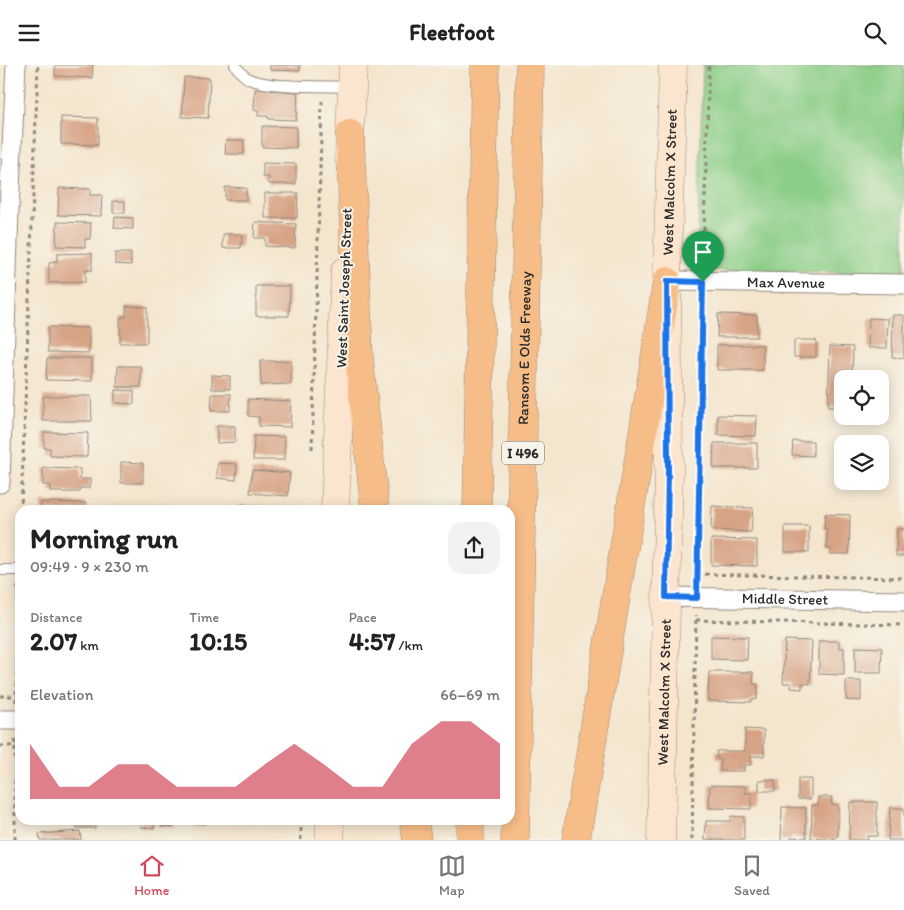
<!DOCTYPE html>
<html lang="en">
<head>
<meta charset="utf-8">
<style>
	body { margin:0; font-family:Itim,sans-serif; background:#f2f2f2; color:#222; height:100vh; display:flex; flex-direction:column; font-size:19px; white-space:nowrap }
	* { box-sizing:border-box; margin:0 }
	p { font-size:16px; color:#767676 }
	.icon { flex:none; width:28px; height:28px; fill:none; stroke:currentColor; stroke-width:2; stroke-linecap:round; stroke-linejoin:round }
	.map { position:relative; flex:1; overflow:hidden }
	.drawer { position:absolute; left:15px; top:440px; width:500px; height:320px; display:flex; flex-direction:column; background:#fff; border-radius:15px; box-shadow:0 2px 12px #0003 }
	.drawer>* { flex:none }
	.controls { position:absolute; left:834px; top:305px; display:grid; gap:10px }
	.controls a { display:grid; place-items:center; width:55px; height:55px; border-radius:10px; background:#fff; box-shadow:0 2px 12px #0003; font-size:25px }
	.pin { position:absolute; display:grid; place-items:center; width:42px; height:42px; color:#fff; margin:-51px -21px; border-radius:50% 50% 50% 0; rotate:-45deg; box-shadow:0 0 5px #0007 }
	.pin .icon { rotate:45deg }
	.round { display:grid; place-items:center; flex:none; width:52px; height:52px; border-radius:15px; background:#f2f2f2 }
	.summary { display:flex; align-items:center; justify-content:space-between; height:85px; padding:0 15px }
	h1 { font-size:28px; font-weight:800; line-height:38px }
	.stats { display:grid; grid-template-columns:repeat(3,1fr); gap:8px; height:85px; padding:5px 15px }
	.stats div { display:grid; align-content:center }
	.stats b { font-size:25px; font-weight:800 }
	.stats small { font-size:14px; font-weight:400 }
	.stats p { font-size:14px }
	.chart { height:140px; padding:10px 15px }
	.chart p { display:flex; justify-content:space-between }
	.chart svg { width:100%; height:90px; margin-top:5px; fill:#d1495b; opacity:.7 }
	header { display:flex; justify-content:space-between; align-items:center; height:65px; padding:0 15px; background:#fff; font-size:22px; font-weight:800 }
	.menu { display:flex; justify-content:space-around; align-items:center; height:70px; border-top:1px solid #e0e0e0; background:#fff; font-size:14px; color:#767676 }
	.menu a { display:grid; justify-items:center; gap:2px }
	.menu .current { color:#d1495b }
	.map>svg:first-child { display:block }
	.green { fill:#8bce87; stroke:#5b7c59 }
	.building { fill:#d7a385 }
	.lines { fill:none; stroke-linecap:round; stroke-linejoin:round }
	.lane-casing { stroke:#90887c; stroke-width:12 }
	.street-casing { stroke:#90887c; stroke-width:21 }
	.secondary-casing { stroke:#90887c; stroke-width:29 }
	.highway-casing { stroke:#90887c; stroke-width:29 }
	.path { stroke:#90887c; stroke-width:3; stroke-dasharray:4 4; stroke-linecap:butt }
	.lane { stroke:#fff; stroke-width:10 }
	.street { stroke:#fff; stroke-width:19 }
	.secondary { stroke:#fce5cf; stroke-width:28 }
	.highway { stroke:#f7bd88; stroke-width:28 }
	.route-casing { stroke:#fff; stroke-width:10 }
	.route { stroke:#1a73e8; stroke-width:6 }
	.labels { text-anchor:middle; stroke-width:4; stroke-linejoin:round; paint-order:stroke }
	.shield { fill:#f7f3e8; stroke:#686764; stroke-width:1 }
	.shield-label { font-size:14px; font-weight:bold; fill:#2b2b2b }
	.street-label { font-size:15px; fill:#2b2b2b; stroke:#f7f3e8 }
</style>
</head>
<body>
<header><svg class="icon" aria-label="menu" viewBox="0 0 24 24"><path d="M4 6h16M4 12h16M4 18h16"/></svg>Fleetfoot<svg class="icon" aria-label="search" viewBox="0 0 24 24"><circle cx="10" cy="10" r="6"/><path d="M15 15l6 6"/></svg></header>
<div class="map">
<svg width="904" height="775" viewBox="0 0 904 775">
	<rect width="100%" height="100%" fill="#f7f3e8"/>
	<filter id="ink" filterUnits="userSpaceOnUse"><feTurbulence type="fractalNoise" baseFrequency=".02" numOctaves="2"/><feDisplacementMap in="SourceGraphic" scale="10" xChannelSelector="R" yChannelSelector="G"/><feConvolveMatrix kernelMatrix="1 2 1 2 8 2 1 2 1" color-interpolation-filters="sRGB"/></filter>
	<filter id="wash" filterUnits="userSpaceOnUse"><feTurbulence type="fractalNoise" baseFrequency=".0096" numOctaves="4" result="noise"/><feDisplacementMap in="SourceGraphic" scale="20" xChannelSelector="R" yChannelSelector="G"/><feGaussianBlur stdDeviation="1.12" result="paint"/><feColorMatrix in="noise" values="0 0 0 0 0 0 0 0 0 0 0 0 0 0 0 0 0 1.4 0 .05"/><feComposite in="paint" operator="in"/></filter>
	<g filter="url(#wash)">
		<rect width="100%" height="100%" fill="#f4e5cd"/>
		<path class="green" d="M703,0H904V208L697,205Z"/>
		<g id="blocks">
			<path class="building" d="M55,0H93L92,13L55,11Z
				M270,0H300V6L270,5Z
				M184,12L210,13L208,53L182,52Z
				M255,24L298,27L296,55L268,54V51H258V46L254,45Z
				M61,52L98,53V80L61,79Z
				M262,61L296,62V83L262,82Z
				M226,75H244V89H225Z
				M263,98L296,99V119H269V112H263Z
				M225,122L246,123V135H225Z
				M59,123L90,124V130H102L101,151L58,150Z
				M265,128H298L297,153H265Z
				M113,136H125V148H113Z
				M115,152L133,153V164L114,163Z
				M57,157L91,158L90,174H85V182L56,181Z
				M255,157L296,159L295,183L265,181V173H254Z
				M223,169H242L241,183H223Z
				M92,188V205H85V217L49,218V198L57,197V189Z
				M115,188H131V200L115,199Z
				M256,221H290L289,251H256Z
				M126,241L147,242V278H120V252H126Z
				M718,249L757,250V272H717Z
				M893,250H904V293L892,292Z
				M869,253L888,254L887,283H868Z
				M48,262L89,263V288L48,287Z
				M794,275H816V292H794Z
				M717,280H763V305H717Z
				M830,281L853,282L852,314H842V342H828Z
				M47,293H92V316L46,315Z
				M260,296H291V319L261,320Z
				M118,301H141V322H117Z
				M212,310L230,311V324H212Z
				M115,325L134,326V339L115,338Z
				M212,329H231L230,346H211Z
				M43,331H91L92,356H43Z
				M248,334L291,336L290,362L259,361V352L248,351Z
				M718,350L757,351L756,371L718,370Z
				M217,361H235V377L217,378Z
				M44,367L88,368L87,392L50,391V383H44Z
				M254,371L285,372L284,395H253Z
				M793,376H813V391L792,390Z
				M714,378H757V403H713Z
				M121,397L143,398V418H121Z
				M218,398L237,399L236,415L217,413Z
				M43,403L80,404V414H90V423H80V427H50V420H43Z
				M252,405L290,408L288,431L250,428Z
				M41,437L86,438V445H41Z
				M240,440L288,443L287,445H240Z
				M712,441L753,443L751,467L711,465Z
				M825,449L850,450L849,489H830L831,484H827V464H824Z
				M785,461H809V487H785Z
				M897,464H904V491H896Z
				M711,474L757,475V501L711,500Z
				M711,571L748,572L747,595L711,594Z
				M785,575L812,576L810,619L802,618V624L791,623V618H783Z
				M819,576H839V583H844V610L819,609Z
				M855,582L882,583L881,608H855Z
				M709,607H753V619H758L757,634H751V637L708,636Z
				M846,616H861V636L846,635Z
				M745,664L764,665V691H751V700H744V706H720L721,694H717L716,686H745Z
				M798,714H811V734H798Z
				M759,715H775V726H759Z
				M710,720L745,721V728H752L751,744L709,743Z
				M818,732H832L831,739L838,740V773H835V775L811,773L812,740H818Z
				M850,737H877V771H867V775H849Z
				M782,742L806,743V773L791,772L790,775H781Z
				M890,743H904V775H888Z
				M731,751L744,752V775H705L706,756H730Z
				M76,755H95V763H76Z
				M141,755H155L154,763L141,762Z
				M161,755H175L174,762L161,761Z
				M175,755H205V759L175,758Z
				M80,766L81,775H40L39,769Z"/>
		</g>
	</g>
	<g filter="url(#ink)">
		<use href="#blocks" fill-opacity="0" stroke="#90887c" stroke-width="1"/>
		<g class="lines">
			<defs>
				<path id="lane" d="M235,0C239,5 243,11 249,14C270,23 327,21 352,22
					M0,505H20"/>
				<g id="street">
					<path id="s1" d="M667,216L904,219"/>
					<path d="M0,418L9,145L16,0"/>
					<path id="s2" d="M666,532L904,536"/>
					<path d="M0,655H20"/>
				</g>
				<g id="secondary">
					<path d="M349,93L353,0"/>
					<path d="M335,445L345,206"/>
					<path d="M330,775V755"/>
					<path id="s3" d="M661,775L669,404L667,216L673,0"/>
				</g>
				<g id="highway">
					<path d="M350,69L359,292L375,445"/>
					<path d="M477,445L485,0"/>
					<path d="M414,755L417,775"/>
					<path d="M470,775V755"/>
					<path id="s4" d="M515,775L530,0"/>
					<path d="M576,775L650,325L667,216"/>
				</g>
			</defs>
			<use href="#lane" class="lane-casing"/>
			<use href="#street" class="street-casing"/>
			<use href="#secondary" class="secondary-casing"/>
			<use href="#highway" class="highway-casing"/>
			<path class="path" d="M703,197L709,0
				M312,384L322,36
				M21,445L38,0
				M20,492V479
				M697,509L904,513
				M697,514L703,236
				M696,555L904,560
				M0,631H20
				M16,637L18,518
				M0,681H20
				M15,775V673
				M301,775V755
				M692,775L696,550"/>
			<use href="#lane" class="lane"/>
			<use href="#street" class="street"/>
			<use href="#secondary" class="secondary"/>
			<use href="#highway" class="highway"/>
		</g>
	</g>
	<g class="lines" filter="url(#ink)">
		<defs>
			<path id="route" d="M667,216L703,217L697,533L666,532L668,404Z"/>
		</defs>
		<use href="#route" class="route-casing"/>
		<use href="#route" class="route"/>
	</g>
	<g class="labels">
		<rect class="shield" x="502" y="376.5" width="42" height="23" rx="4"/>
		<g class="shield-label">
			<text x="523" y="393">I 496</text>
		</g>
		<g class="street-label">
			<text dy="5" stroke="none"><textPath href="#s3" startOffset="658">West Malcolm X Street</textPath></text>
			<text dy="5" stroke="none"><textPath href="#s1" startOffset="119">Max Avenue</textPath></text>
			<text transform="translate(344 223) rotate(-88)" y="5">West Saint Joseph Street</text>
			<text dy="5" stroke="none"><textPath href="#s4" startOffset="492">Ransom E Olds Freeway</textPath></text>
			<text dy="5" stroke="none"><textPath href="#s2" startOffset="119">Middle Street</textPath></text>
			<text dy="5" stroke="none"><textPath href="#s3" startOffset="148">West Malcolm X Street</textPath></text>
		</g>
	</g>
</svg>
<div class="controls">
<a><svg class="icon" aria-label="locate" viewBox="0 0 24 24"><circle cx="12" cy="12" r="6"/><path d="M12 2v4M12 18v4M2 12h4M18 12h4"/></svg></a>
<a><svg class="icon" aria-label="layers" viewBox="0 0 24 24"><path d="M12 4l9 5-9 5-9-5zM3 14l9 5 9-5"/></svg></a>
</div>
<div class="pin" style="left:703px;top:217px;background:#1e9e55"><svg class="icon" aria-label="arrive" viewBox="0 0 24 24"><path d="M6 21V4h12l-3 4 3 4H6"/></svg></div>
<section class="drawer">
<div class="summary"><div><h1>Morning run</h1><p>09:49 · 9 × 230 m</p></div><a class="round"><svg class="icon" aria-label="share" viewBox="0 0 24 24"><path d="M12 15V3M7 8l5-5 5 5M5 13v7h14v-7"/></svg></a></div>
<div class="stats">
<div><p>Distance</p><b>2.07<small> km</small></b></div>
<div><p>Time</p><b>10:15</b></div>
<div><p>Pace</p><b>4:57<small> /km</small></b></div>
</div>
<div class="chart"><p><span>Elevation</span>66–69 m</p>
<svg viewBox="0 0 160 44" preserveAspectRatio="none"><path d="M0 44V17L10 38L20 38L30 27L40 27L50 38L60 38L70 38L80 27L90 17L100 27L110 38L120 38L130 17L140 6L150 6L160 17V44z"/></svg>
</div>
</section>
</div>
<nav class="menu">
<a class="current"><svg class="icon" aria-label="home" viewBox="0 0 24 24"><path d="M3 11l9-7 9 7M6 9v11h12V9"/></svg>Home</a>
<a><svg class="icon" aria-label="map" viewBox="0 0 24 24"><path d="M3 6l6-2 6 2 6-2v14l-6 2-6-2-6 2zM9 4v14M15 6v14"/></svg>Map</a>
<a><svg class="icon" aria-label="saved" viewBox="0 0 24 24"><path d="M7 4h10v16l-5-4-5 4z"/></svg>Saved</a>
</nav>
</body>
</html>
